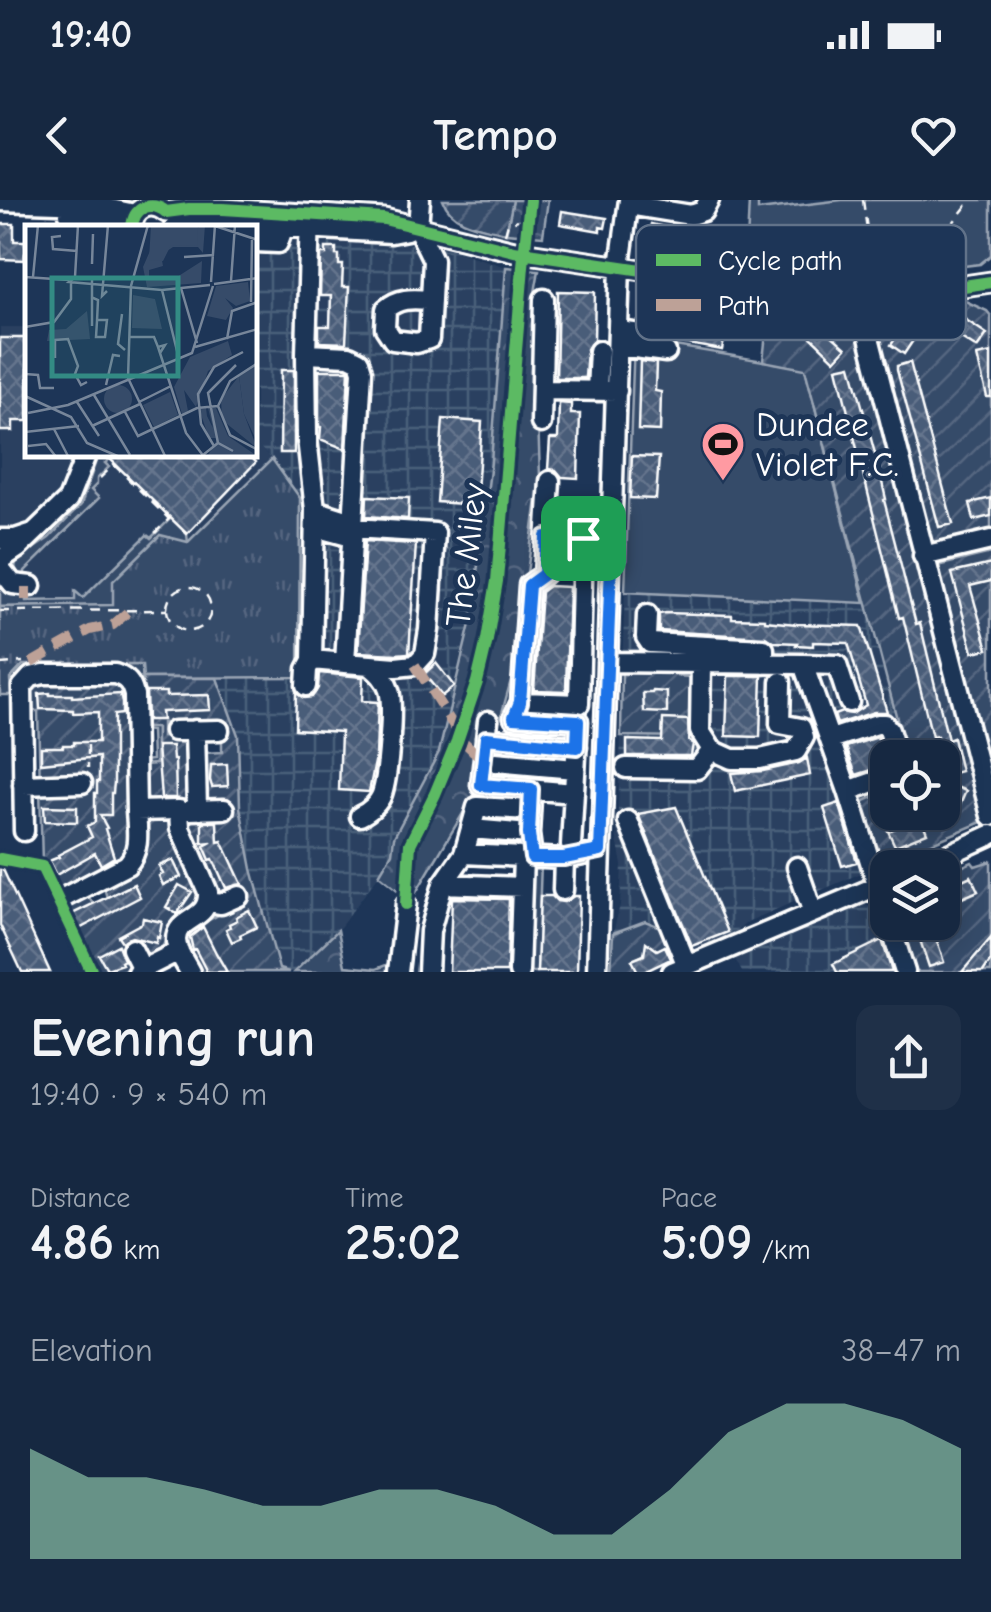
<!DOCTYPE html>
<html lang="en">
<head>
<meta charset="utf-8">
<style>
	body { margin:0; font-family:"Comic Neue",sans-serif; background:#1f3048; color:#f1f3f6; height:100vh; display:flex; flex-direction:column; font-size:38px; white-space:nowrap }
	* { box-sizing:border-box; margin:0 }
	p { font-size:32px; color:#9ea6b1 }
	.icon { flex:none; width:55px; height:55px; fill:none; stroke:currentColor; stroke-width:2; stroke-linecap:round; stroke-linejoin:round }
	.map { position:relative; height:772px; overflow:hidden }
	.sheet { display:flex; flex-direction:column; background:#162841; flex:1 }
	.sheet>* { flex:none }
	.fabs { position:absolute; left:870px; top:540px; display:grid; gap:20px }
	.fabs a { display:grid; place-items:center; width:90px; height:90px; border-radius:20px; background:#162841; box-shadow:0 5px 25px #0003,0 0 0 2px #35445a; font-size:50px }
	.pin { position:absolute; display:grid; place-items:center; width:85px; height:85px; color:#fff; margin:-42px; border-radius:20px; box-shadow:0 5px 15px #0006 }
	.round { display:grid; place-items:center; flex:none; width:105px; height:105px; border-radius:20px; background:#1f3048 }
	.summary { display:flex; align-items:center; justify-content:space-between; height:170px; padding:0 30px }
	h1 { font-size:55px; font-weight:700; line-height:75px }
	.stats { display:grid; grid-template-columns:repeat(3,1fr); gap:15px; height:170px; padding:10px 30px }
	.stats div { display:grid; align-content:center }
	.stats b { font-size:50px; font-weight:700 }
	.stats small { font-size:28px; font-weight:400 }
	.stats p { font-size:28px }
	.chart { height:280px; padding:20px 30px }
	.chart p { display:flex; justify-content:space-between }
	.chart svg { width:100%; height:180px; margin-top:10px; fill:#8abfa5; opacity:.7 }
	.status { display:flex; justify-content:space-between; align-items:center; height:70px; padding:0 50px; background:#162841; direction:ltr }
	.status svg { height:28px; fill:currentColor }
	header { display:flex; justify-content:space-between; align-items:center; height:130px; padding:0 30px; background:#162841; font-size:45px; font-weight:700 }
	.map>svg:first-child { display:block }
	.built { fill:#2a4161 }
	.industrial { fill:url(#industrial-grid) }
	.grass { fill:#364b69; stroke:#9aa5b4; stroke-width:2.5 }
	.forest { fill:url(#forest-crowns); stroke:#9aa5b4; stroke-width:2.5 }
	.park { fill:url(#park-tufts); stroke:#9aa5b4; stroke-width:2.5 }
	.garden { fill:url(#garden-furrows); stroke:#9aa5b4; stroke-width:2.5 }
	.building { fill:url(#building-cross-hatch); stroke:#fff; stroke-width:2.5 }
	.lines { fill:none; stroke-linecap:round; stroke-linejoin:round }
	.minor-casing { stroke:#fff; stroke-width:25 }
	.path { stroke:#fff; stroke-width:2.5; stroke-dasharray:10 8; stroke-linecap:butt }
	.minor { stroke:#1d3557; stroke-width:18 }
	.quiet { stroke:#bda197; stroke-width:10; stroke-dasharray:20 10; stroke-linecap:butt }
	.cycleway-casing { stroke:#1d3557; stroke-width:19 }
	.cycleway { stroke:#5cba63; stroke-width:12 }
	.route-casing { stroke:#fff; stroke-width:20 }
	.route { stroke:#1a73e8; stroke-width:12 }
	.labels { text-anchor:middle; stroke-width:10; stroke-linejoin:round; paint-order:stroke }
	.poi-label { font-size:35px; fill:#fff; stroke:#1d3557; text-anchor:start }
	.street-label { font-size:35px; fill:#fff; stroke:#1d3557 }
	.inset-road { fill:none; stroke:#77869a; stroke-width:2.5 }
	.view { fill:#338b84; fill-opacity:0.15; stroke:#338b84; stroke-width:5 }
	.inset-edge { fill:none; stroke:#fff; stroke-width:5 }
	.key { fill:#1d3557; stroke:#617289; stroke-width:2.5 }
	.key-label { font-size:28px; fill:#fff }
</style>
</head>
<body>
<div class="status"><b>19:40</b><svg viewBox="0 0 49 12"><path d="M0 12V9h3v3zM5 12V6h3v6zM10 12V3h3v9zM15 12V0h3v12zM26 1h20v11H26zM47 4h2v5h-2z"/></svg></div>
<header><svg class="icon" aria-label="back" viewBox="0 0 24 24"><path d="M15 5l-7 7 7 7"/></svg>Tempo<svg class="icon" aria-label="heart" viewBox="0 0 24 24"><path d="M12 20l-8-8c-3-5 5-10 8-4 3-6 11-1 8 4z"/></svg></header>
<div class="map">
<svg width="991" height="772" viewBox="0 0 991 772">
	<defs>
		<pattern id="industrial-grid" width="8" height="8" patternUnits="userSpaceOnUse" patternTransform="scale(2.5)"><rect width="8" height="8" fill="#2a4161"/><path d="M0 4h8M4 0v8" fill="none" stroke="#4a5e79"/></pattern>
		<pattern id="forest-crowns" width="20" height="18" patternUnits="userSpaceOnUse" patternTransform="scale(2.5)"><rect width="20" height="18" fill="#364b69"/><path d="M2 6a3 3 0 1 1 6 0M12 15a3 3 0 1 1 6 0" fill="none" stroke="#546680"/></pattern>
		<pattern id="park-tufts" width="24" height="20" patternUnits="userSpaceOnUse" patternTransform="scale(2.5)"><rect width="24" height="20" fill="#364b69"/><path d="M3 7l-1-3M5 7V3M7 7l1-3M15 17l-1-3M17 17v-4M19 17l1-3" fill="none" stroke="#546680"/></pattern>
		<pattern id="garden-furrows" width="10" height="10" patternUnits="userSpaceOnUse" patternTransform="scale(2.5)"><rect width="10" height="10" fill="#364b69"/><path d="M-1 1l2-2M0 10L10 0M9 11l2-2" fill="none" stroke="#546680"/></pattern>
		<pattern id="building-cross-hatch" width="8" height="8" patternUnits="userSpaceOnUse" patternTransform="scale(2.5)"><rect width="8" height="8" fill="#4a5d79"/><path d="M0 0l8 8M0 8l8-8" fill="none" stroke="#65758d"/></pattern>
	</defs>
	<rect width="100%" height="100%" fill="#1d3557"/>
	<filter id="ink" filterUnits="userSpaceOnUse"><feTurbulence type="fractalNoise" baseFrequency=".01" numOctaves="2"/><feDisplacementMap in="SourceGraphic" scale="20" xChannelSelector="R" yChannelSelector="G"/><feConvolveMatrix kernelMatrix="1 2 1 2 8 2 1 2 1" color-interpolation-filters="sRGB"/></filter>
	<g filter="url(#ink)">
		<path class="built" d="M0,127H27L28,255H255V243L272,259L188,343L114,406L0,407Z"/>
		<path class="industrial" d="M255,34L440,46L506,67L491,262L471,420L439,552L394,637L392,653L379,675L338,730L294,772L279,770L252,669L240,607L238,535L217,478L298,477L300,298L272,259L255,243Z
			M625,392L865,403L907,557L888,558L887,591L860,603L880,665L749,721L731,735L675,760L660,727L645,721L613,733L620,705L622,665L617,639L621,536H690V477L685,476V469H622Z
			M862,704L872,708L892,772H742L734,757Z"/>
		<path class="grass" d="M749,0H758V10L842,0H991V55L980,64L874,77L819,79L746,69Z
			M634,139L805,168L865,403L625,392Z
			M98,255H106L110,259L105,263L109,267L97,279V284L91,290L99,298L25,371V376L20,375C15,370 14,366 17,360L49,338L81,305Z
			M171,318L187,334L188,343L114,406L0,407V385L4,383L25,394L26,401L75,400V391L83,398L147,335L151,338Z
			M23,465H142L144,527L156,528V565H144L143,561L152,560L151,531L143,530L136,482L27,471L16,480L11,495L10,479Z
			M541,663L537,772H524L528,674L532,667Z"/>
		<path class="forest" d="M513,0H548L543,36L506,33Z
			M506,67L539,70L534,98L540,277L514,469L500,520L482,519L476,546L478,588L411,701L379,675L392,653L394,637L439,552L471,420L491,262Z
			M338,730L345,766L376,769L394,762L393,772H294Z"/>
		<path class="park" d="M272,259L300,298L299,477L143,478L142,465H23L10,479L11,495H0V407L113,405V381L160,335L188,342Z"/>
		<path class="garden" d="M443,0H513L506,33C483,27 452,25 443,0Z
			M963,100L987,111L991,116V329L931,344L872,114L876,109Z
			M780,109L854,115L984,621L880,665L860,603L887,591L888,612H942V558L907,557L805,169L763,161L768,114Z
			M991,353V579L937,366Z
			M622,469H677V476L691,477L690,537L621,536Z
			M143,478H217L238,535L240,607L252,669L279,769L289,772H199C192,758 178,743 190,730L245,701L222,694L216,689L189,629L191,621L199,617L211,602L206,596L204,553L222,552V522L162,523V537L179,538L188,545L189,597C180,603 175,602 164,603C137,603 144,585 144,565L156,564V528H144Z
			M113,482L125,493L129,645L124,658L56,691L42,663L38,511H29V491L38,483Z
			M162,618L168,622L200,697L195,707L175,720L161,750L148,755L138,742L125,748L130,761L129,767L120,772H96L64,706L86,696L90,699L96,709L108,701L104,688C114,679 130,676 138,666C150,652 140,633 150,620Z
			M991,661V772H916L905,734L913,730L916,723L942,722L943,675L972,662L975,666Z
			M645,721L660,727L669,745L654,751L652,746L648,745L647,753L633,760L638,772H611L613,733Z"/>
		<path class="building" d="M562,11L607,18L605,28L600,27V31L560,24Z
			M0,24H14V41H28V54H25V60L1,59Z
			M651,24L705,36V33L745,41V56L697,50L653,42L654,40L648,39Z
			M326,48H336V55H339V65H343L342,87H349L346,143L319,142V126H330L331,96H320L321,54H326Z
			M558,91L595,92L594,140L587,149L585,178H556Z
			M709,108L725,111L728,121L722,150L672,141L676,120H691L698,111L708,113Z
			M960,116L987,134L977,148L950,131Z
			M907,121L920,130L904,154L891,145Z
			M820,125L846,148L835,160L810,136Z
			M0,138H28V221H13V231H0Z
			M991,153V197H987L977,156Z
			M640,161L656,163L655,191L661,192L660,231L638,230Z
			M910,162L953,324L939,327L897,170V166Z
			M851,165L877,261L886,299L884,300L916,424L920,423L948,540L953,538L961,571L946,575L937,536L932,537L903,417L899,418L837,168Z
			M281,170H294V253H280Z
			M319,170H349L345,249L320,239L321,227H319Z
			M559,203L571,204V214H580L578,278L562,277L556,270L548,269L550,239H558Z
			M443,219L482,222L476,305L437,302Z
			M106,255H249L256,262L187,334Z
			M632,256L659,257L656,299L630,298Z
			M367,296L409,298L408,319L366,316Z
			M991,298V316L974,320L970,303Z
			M365,341L416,344L409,453L396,454L358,452Z
			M991,364V381L970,386L988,449L973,452L952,373Z
			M549,386L569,387L566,491L534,490L541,392Z
			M666,413L732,415V418L765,419V421L797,424L861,426L887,512H874L837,524L834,515L842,512L852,514L866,505L848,443L813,442V446L796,445L797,443L774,442L765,437L659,431V414Z
			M436,463L454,486L442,496L424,474Z
			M319,473L363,477L362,501L378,502L376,557L369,592L339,590L341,532L295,529L296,493L304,498L312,497L318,488Z
			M728,476H762L760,537L726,536Z
			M653,491L667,492V513L644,512L643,493H652Z
			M146,492H166V496L209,495L210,510L161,512L162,520H147Z
			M50,493V495H72V497L120,494L122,503V514L114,515V582L113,593H111V615H100L107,628L105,629L114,657L101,665L95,653L56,675L49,661L59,657L58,655L92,637L87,626L95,622V593H97V582H99V557L41,563V547H63V545H74V542H98V512L73,513V510L40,509L39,494Z
			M663,519L688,520L689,541L693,544L691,556H627V540L662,541Z
			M878,537L888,565L856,575L846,547Z
			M157,546H172L173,560H175L176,598H161Z
			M807,558L810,575L735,591L731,573L763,571L799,563Z
			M227,564L228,586L212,587L210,580L211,565Z
			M949,584L966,591L952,624L942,620V600Z
			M839,603L857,662L842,666L824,608Z
			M44,606L77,607V622L45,621Z
			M676,607L728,732L692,746L638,614Z
			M921,618L927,633L895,646L888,631Z
			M202,622H217L218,642L222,641L242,684L226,688L213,659L210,660L204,646L212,642L202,643Z
			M173,660L181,677L163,685L159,676L163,674L159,666Z
			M0,663L50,772H22L0,725Z
			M971,676L978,691L946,705L942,689Z
			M134,684L140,697L79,729L72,714Z
			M179,685L192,692L177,714L166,707Z
			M540,696H552L557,701L564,702L574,696H579L577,772H537Z
			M452,698L509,699L507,772H449Z
			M249,710L257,727L240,735L241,738L232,742L226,729L230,727L229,724L237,720L236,717Z
			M143,718L162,722L159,738L157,737L156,743L132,737L122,742L118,736L142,723Z
			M203,727L216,753L227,772H207L195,749L193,750L190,737Z
			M933,729L944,762L929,767L918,734Z
			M991,738V760L983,772H962Z
			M882,740L892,772H837L833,764Z
			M646,742L657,750L665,746L671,759L644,772H638L632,760L644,755Z
			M118,745L124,760L121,762L122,764L107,769L99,755Z"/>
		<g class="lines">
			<defs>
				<path id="minor" d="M0,1L86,4L135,14
					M629,5L691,15L703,11L709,0
					M69,14L88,16L122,28
					M310,14L306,154L307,238L315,310L312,460L345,463
					M132,28C133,7 151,0 166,12L189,9H223L384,19L514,51L804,94L859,98L902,95L991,82
					M174,28L188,23L202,22L391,33L407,30
					M418,29L433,60L429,139L417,143L393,140L385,128L386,109C400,97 413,99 431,100
					M418,29L420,0
					M255,42L278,43L284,26
					M859,98L991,616
					M737,113C766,116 766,114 783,91
					M619,131L655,136L659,104L686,109
					M619,146L666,152
					M306,154L349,156L359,161L362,171L345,463L396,467L415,465L425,454L429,430L435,333L353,328
					M542,190L617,191
					M597,191L599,151
					M541,223L544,99
					M550,281L544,374L529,385L521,502L514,517L578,521L571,645L573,657
					M315,310L353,322
					M315,327L352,337
					M546,337L612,338
					M0,339H15L30,334
					M923,356L991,340
					M0,360L18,348L68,300L86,255
					M0,368L13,384L31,386
					M647,415L646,437L650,443L764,449V464
					M607,462L803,464L848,591L888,719
					M701,463L700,531L712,550L732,559H760L796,551L804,537L801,528L780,524L781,482
					M803,464L837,465L849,502
					M306,486L307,469L312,460
					M521,502L579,504L583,338
					M488,521L481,585L574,593
					M195,530L197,609
					M174,531L219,530
					M486,538L577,547
					M831,539L877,524H884L889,530L898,558
					M484,561L575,569
					M626,568L697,569L712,550
					M23,585L82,583
					M848,591L888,577
					M531,598L529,634L532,657
					M190,610L224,609
					M360,616C369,612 379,603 382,594C388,577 394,506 389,490C385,478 378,472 369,465
					M628,621L687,766
					M471,629L529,634
					M24,631L22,487L31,477L44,474H115C127,478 131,483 134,495L136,611L179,610L180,628L208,692C210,722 176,716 176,740C176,750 185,763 190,772
					M464,654L564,659L583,655
					M797,667L813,713
					M919,668L991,635
					M443,684L522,687
					M563,690L564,659
					M65,697L127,665C141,650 137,630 136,611
					M209,702L221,704L239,696
					M889,722L905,772
					M132,749L142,769
					M137,772L179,751
					M398,772L406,704
					M428,772L430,731L443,684L464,654L477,607L530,610
					M519,772L523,657
					M597,772L620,66L629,0
					M672,772L887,682"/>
			</defs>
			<use href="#minor" class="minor-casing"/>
			<path class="path" d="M863,0L874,81
				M505,34L508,23L528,17
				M933,75L931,57L933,48L971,0
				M100,278L114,265L169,319L155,333
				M167 409a22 22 0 1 1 44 0a22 22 0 1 1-44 0Z
				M0,411L167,410
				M0,464L23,462
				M88,545V568"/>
			<use href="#minor" class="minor"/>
			<path class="quiet" d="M26,387V400
				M31,463L90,430L113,425L130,410
				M415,465L464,542L484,561"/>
			<defs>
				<path id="cycleway" d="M132,28C133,7 151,0 166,12L189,9H223L384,19L514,51L804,94L859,98L902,95L991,82
					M0,659L42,667L92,772
					M406,704L410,644L435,594L457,541L477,482L487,440L497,381L523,66L530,0"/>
			</defs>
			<use href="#cycleway" class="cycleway-casing"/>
			<use href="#cycleway" class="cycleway"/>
		</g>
	</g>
	<g class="lines" filter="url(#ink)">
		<defs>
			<path id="route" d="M546,337L612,338L600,651L564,658H532L529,634L531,589L481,585L486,538L577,547L578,521L514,517L520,502L529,385L544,374Z"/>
		</defs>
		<use href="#route" class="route-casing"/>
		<use href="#route" class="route"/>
	</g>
	<defs>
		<symbol id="stadium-pin" viewBox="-11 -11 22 30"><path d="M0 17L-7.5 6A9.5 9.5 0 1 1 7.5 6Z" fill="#ff9aa2" stroke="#1d3557"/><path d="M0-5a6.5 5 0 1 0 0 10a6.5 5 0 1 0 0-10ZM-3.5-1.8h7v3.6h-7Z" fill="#111"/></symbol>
	</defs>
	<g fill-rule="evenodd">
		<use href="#stadium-pin" x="698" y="219" width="50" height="68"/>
	</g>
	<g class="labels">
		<g class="poi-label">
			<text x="756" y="236">Dundee<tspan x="756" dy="40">Violet F.C.</tspan></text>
		</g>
		<g class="street-label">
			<text transform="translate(466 355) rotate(-83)" y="12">The Miley</text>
		</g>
	</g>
	<g transform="translate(25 25)">
		<rect width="232" height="232" fill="#1d3557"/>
		<path d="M180,0L178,28L173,22H148L136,30L138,41L124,45V54L152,52L177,36L176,58L122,62L118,42L128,19ZM108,70L130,74L137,104L107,103Z" fill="#364b69"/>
		<path d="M126,0H173L172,21L146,20L138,36L124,35ZM62,86L65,114L22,116L24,105L41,104ZM232,139V217L219,189L214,151Z" fill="#364b69"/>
		<path d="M223,57L225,76L211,81L200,73L208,83L201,95L182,91L191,61ZM203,116L207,130L183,146L171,182L159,165L163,186L157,189L149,162L165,132ZM214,151L219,189L232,223L197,195L196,174ZM79 174a14 14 0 1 1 28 0a14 14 0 1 1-28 0ZM145,167L153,190L129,202L118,180ZM181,183L182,191L188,203L183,183H191L203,211L232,231L182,232L193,213H184L174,184Z" fill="#364b69"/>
		<path class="inset-road" d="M123,0L106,61L103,153L141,233M190,1L233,15M36,11L27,12L28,24L52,26M159,32L189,30M67,39L68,9M0,52L44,55M8,52L13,0M50,52L53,0M48,54L44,57L137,65L185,60M67,54V101M206,56L210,0M186,57L190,0M189,59L233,53M156,63L172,118M137,65L154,134M82,66L77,71L83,0M66,72L73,75L72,96L71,112H80L82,95H72M226,77L227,13M97,89L93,119L100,125M0,102L29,97L46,74V58M104,112H129L133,122L140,120L135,128M202,114L207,86L233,77M133,122L161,208L180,233M170,122L233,104M30,133V115L43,114L53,141L50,149L56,160L62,157M233,138L205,156L193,181L205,210L233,225M0,149L13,150L15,163H29M81,160L88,130L95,131M69,170L105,230M0,171L46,192L62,218L97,233M52,177L74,211M114,177L146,161M99,185L113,211L172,183L193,181M3,188L43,180L167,128L188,61M67,201L115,179M29,204L44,233M0,207L54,201M193,218L183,168L211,140M3,221L21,219L32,233M189,221L176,199L173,169L189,142L218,127M178,230L193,218L208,226"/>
		<path class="view" d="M27,53H153V151H27Z"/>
		<rect width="232" height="232" class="inset-edge"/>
	</g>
	<rect x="636" y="25" width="330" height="115" rx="15" class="key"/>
	<rect x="656" y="54" width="45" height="12" fill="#5cba63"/>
	<rect x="656" y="99" width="45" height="12" fill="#bda197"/>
	<g class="key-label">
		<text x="718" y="70">Cycle path</text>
		<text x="718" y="115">Path</text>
	</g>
</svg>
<div class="fabs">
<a><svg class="icon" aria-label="locate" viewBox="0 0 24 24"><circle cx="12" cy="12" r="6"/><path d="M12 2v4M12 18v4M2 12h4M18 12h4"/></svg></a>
<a><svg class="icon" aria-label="layers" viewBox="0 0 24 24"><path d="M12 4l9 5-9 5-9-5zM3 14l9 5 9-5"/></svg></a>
</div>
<div class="pin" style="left:583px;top:338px;background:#1e9e55"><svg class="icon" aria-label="arrive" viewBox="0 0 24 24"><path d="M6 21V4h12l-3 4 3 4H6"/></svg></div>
</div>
<section class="sheet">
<div class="summary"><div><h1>Evening run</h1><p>19:40 · 9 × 540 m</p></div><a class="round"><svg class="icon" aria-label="share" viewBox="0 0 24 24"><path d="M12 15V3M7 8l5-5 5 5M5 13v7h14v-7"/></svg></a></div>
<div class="stats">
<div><p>Distance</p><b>4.86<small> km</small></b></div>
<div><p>Time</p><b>25:02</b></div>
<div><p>Pace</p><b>5:09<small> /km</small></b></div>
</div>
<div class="chart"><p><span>Elevation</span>38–47 m</p>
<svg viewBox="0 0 160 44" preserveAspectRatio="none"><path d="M0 44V17L10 24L20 24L30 27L40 31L50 31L60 27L70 27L80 31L90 38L100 38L110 27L120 13L130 6L140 6L150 10L160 17V44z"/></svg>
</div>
</section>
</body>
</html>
